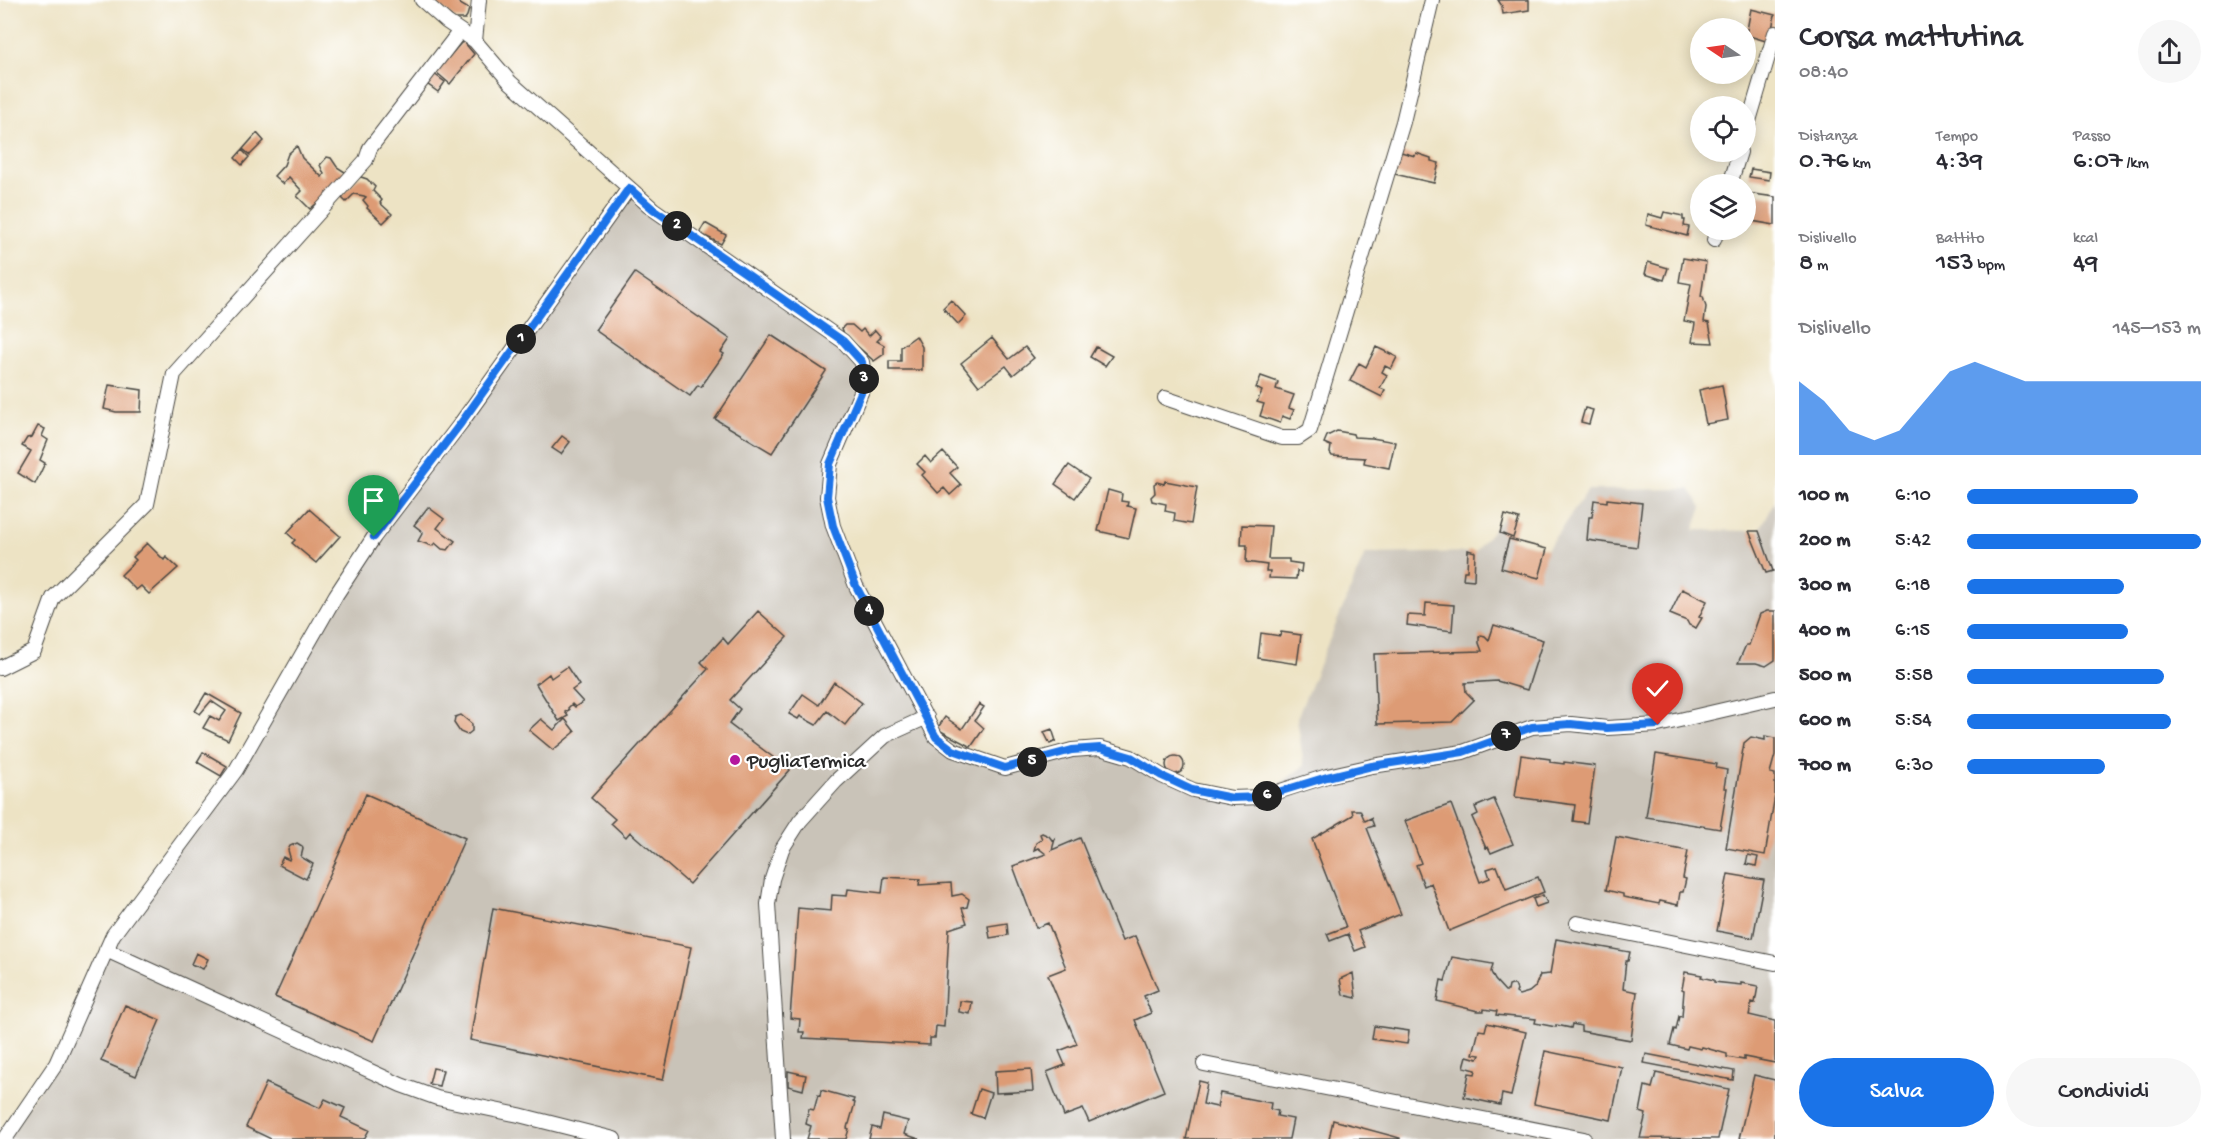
<!DOCTYPE html>
<html lang="it">
<head>
<meta charset="utf-8">
<style>
	body { margin:0; font-family:"Gochi Hand",sans-serif; background:#f7f7f7; color:#2b2b33; height:100vh; display:flex; flex-direction:column; font-size:22px; white-space:nowrap }
	* { box-sizing:border-box; margin:0 }
	p { font-size:20px; color:#7c7c81 }
	.icon { flex:none; width:33px; height:33px; fill:none; stroke:currentColor; stroke-width:2; stroke-linecap:round; stroke-linejoin:round }
	.map { position:relative; flex:1; overflow:hidden }
	.side { display:flex; flex-direction:column; background:#fff; width:450px }
	.side>* { flex:none }
	.needle { width:39px; rotate:283deg }
	.fabs { position:absolute; left:1690px; top:18px; display:grid; gap:12px }
	.fabs a { display:grid; place-items:center; width:66px; height:66px; border-radius:50%; background:#fff; box-shadow:0 3px 15px #0003; font-size:30px }
	.pin { position:absolute; display:grid; place-items:center; width:51px; height:51px; color:#fff; margin:-62px -26px; border-radius:50% 50% 50% 0; rotate:-45deg; box-shadow:0 0 6px #0007 }
	.pin .icon { rotate:45deg }
	.km { position:absolute; width:30px; height:30px; margin:-15px; border-radius:50%; background:#222; color:#fff; font-size:16px; line-height:30px; text-align:center }
	.round { display:grid; place-items:center; flex:none; width:63px; height:63px; border-radius:32px; background:#f7f7f7 }
	.overview { display:flex; align-items:center; justify-content:space-between; height:102px; padding:0 24px }
	h1 { font-size:33px; font-weight:600; line-height:45px }
	.stats { display:grid; grid-template-columns:repeat(3,1fr); gap:9px; height:102px; padding:6px 24px }
	.stats div { display:grid; align-content:center }
	.stats b { font-size:26px; font-weight:600 }
	.stats small { font-size:16px; font-weight:400 }
	.stats p { font-size:16px }
	.chart { height:168px; padding:12px 24px }
	.chart p { display:flex; justify-content:space-between }
	.chart svg { width:100%; height:108px; margin-top:6px; fill:#1a73e8; opacity:.7 }
	.primary-button { display:flex; gap:12px; margin-top:auto; padding:12px 24px }
	.primary-button a { flex:1; height:69px; border-radius:36px; background:#1a73e8; color:#fff; font-size:24px; font-weight:600; line-height:69px; text-align:center }
	.primary-button a+a { background:#f7f7f7; color:#2b2b33 }
	ul { padding:0 24px; list-style:none; font-size:20px }
	li { display:grid; grid-template-columns:96px 72px 1fr; align-items:center; height:45px }
	li i { height:15px; border-radius:8px; background:#1a73e8 }
	main { display:flex; flex:1; min-height:0 }
	.map>svg:first-child { display:block }
	.industrial { fill:#c9c3b8 }
	.building { fill:#dd9b75 }
	.lines { fill:none; stroke-linecap:round; stroke-linejoin:round }
	.minor-casing { stroke:#484742; stroke-width:16 }
	.minor { stroke:#fff; stroke-width:14 }
	.route-casing { stroke:#fff; stroke-width:12 }
	.route { stroke:#1a73e8; stroke-width:8 }
	.poi-dot { fill:#b5179e; stroke:#fff; stroke-width:2 }
	.labels { text-anchor:middle; stroke-width:4.5; stroke-linejoin:round; paint-order:stroke }
	.poi-label { font-size:21px; fill:#2b2b2b; stroke:#fff; text-anchor:start }
</style>
</head>
<body>
<main>
<div class="map">
<svg width="1775" height="1139" viewBox="0 0 1775 1139">
	<rect width="100%" height="100%" fill="#fff"/>
	<filter id="ink" filterUnits="userSpaceOnUse"><feTurbulence type="fractalNoise" baseFrequency=".0167" numOctaves="2"/><feDisplacementMap in="SourceGraphic" scale="12" xChannelSelector="R" yChannelSelector="G"/><feConvolveMatrix kernelMatrix="1 2 1 2 8 2 1 2 1" color-interpolation-filters="sRGB"/></filter>
	<filter id="wash" filterUnits="userSpaceOnUse"><feTurbulence type="fractalNoise" baseFrequency=".008" numOctaves="4" result="noise"/><feDisplacementMap in="SourceGraphic" scale="24" xChannelSelector="R" yChannelSelector="G"/><feGaussianBlur stdDeviation="1.35" result="paint"/><feColorMatrix in="noise" values="0 0 0 0 0 0 0 0 0 0 0 0 0 0 0 0 0 1.4 0 .05"/><feComposite in="paint" operator="in"/></filter>
	<g filter="url(#wash)">
		<rect width="100%" height="100%" fill="#ede3c4"/>
		<path class="industrial" d="M629,188L862,362L865,383L830,464L833,527L936,737L1005,768L1100,748L1193,790L1262,797L1304,766L1297,718L1365,554L1475,552L1505,515L1519,519L1510,539L1547,549L1588,490L1690,489L1702,507L1694,530L1759,531L1775,501V1139H5L56,1064L113,935L236,770L336,595Z"/>
		<g id="blocks">
			<path class="building" d="M431,0H457L460,4L469,9L467,16L465,19H455Z
				M1498,0H1529V10L1503,14L1502,6Z
				M1751,9L1775,15L1769,42L1746,35Z
				M464,42L474,54L450,84L436,72L461,43Z
				M434,74L445,82L438,92L427,84Z
				M257,133L264,141L250,155L243,149Z
				M297,146L302,158L322,177L324,174L320,165L327,157L331,158L337,167L348,174L319,207L316,204L310,209L297,196L302,191L289,177L283,184L274,176L284,165L288,154Z
				M242,150L249,157L242,165L235,158Z
				M1401,152L1415,156L1416,153L1431,158V161L1439,163L1434,183L1390,173L1396,153Z
				M1751,169L1770,172L1769,180L1749,177Z
				M361,177L367,179L375,187L373,191L382,200L380,203L392,214L383,223L367,208L368,206L363,200L366,197L364,196L354,194L346,202L341,197L358,178Z
				M1746,193L1775,197V225L1746,220Z
				M1664,212L1683,216V220H1685L1684,226L1689,227L1687,236L1646,225L1648,214L1662,218Z
				M705,223L726,235L721,244L699,233Z
				M1683,258L1706,262L1701,297H1703L1706,307L1704,322L1709,323L1713,343L1692,342L1695,323L1684,321L1691,284L1679,282Z
				M1648,262L1668,268L1664,280L1645,274Z
				M635,273L730,339L721,352L724,354L701,387L698,385L690,396L595,330Z
				M951,300L966,316L958,324L943,308Z
				M845,325H852L860,332L863,329L869,336L875,330L881,337L877,341L884,345V354L874,361L844,334L842,328Z
				M771,335L826,371L772,453L715,419Z
				M916,336L922,347V370H889V361H901V347Z
				M992,338L1009,359L1025,347L1034,358L1013,375L1006,366L979,386L961,363Z
				M1096,347L1112,356L1105,366L1090,357Z
				M1376,347L1397,357L1391,369L1385,366L1382,372L1387,375L1380,388L1385,390L1382,397L1350,381L1359,363L1366,367Z
				M1261,376L1278,382L1276,389L1294,395L1289,408L1294,410L1290,419L1282,416L1280,423L1260,416L1264,404L1257,402L1262,391L1256,388Z
				M109,385L142,390L141,412H116L104,409Z
				M1722,385L1728,420L1706,424L1699,390Z
				M1585,408L1593,410L1589,424L1581,422Z
				M38,426L45,429L42,436L48,440L40,460L45,463L35,484L18,473L31,451L22,446L27,438L32,437Z
				M1337,431L1353,434L1354,437L1372,438L1395,442L1389,468L1364,463L1365,458L1332,456L1330,453L1331,446L1324,443L1327,436Z
				M562,436L570,442L561,454L552,448Z
				M943,452L957,467L950,473L961,485L950,495L944,488L938,493L922,475L925,472L917,464L925,456L931,463Z
				M1069,465L1089,479L1075,498L1055,484Z
				M1165,481L1197,487L1191,524L1174,521L1175,513L1165,511L1166,504L1152,501L1151,497L1155,493L1154,484L1157,482L1164,484Z
				M1108,490L1122,494L1121,501L1128,502L1127,506L1136,508L1129,538L1098,531Z
				M1607,499L1642,503L1637,547L1587,540L1589,517H1592L1594,500L1607,502Z
				M428,507L444,519L437,528L455,541L448,550L442,549L435,543L432,546L418,541L423,532L414,525Z
				M309,509L340,536L316,563L292,543L295,540L287,533Z
				M1505,515L1519,519L1513,538L1500,533Z
				M1242,525L1271,526L1268,559H1289V562L1302,564L1301,572L1297,571L1296,579L1269,578L1270,571H1266L1267,565L1246,562L1247,545H1241Z
				M1749,531H1759L1773,571L1766,573Z
				M1509,539L1547,549L1539,578L1501,568Z
				M147,543L164,560L166,557L178,568L149,594L141,586L136,590L121,575L136,560L133,557Z
				M1468,550L1475,552L1474,580L1463,579L1464,571H1467Z
				M1682,589L1707,601L1699,617L1702,618L1696,628L1689,625L1687,621L1670,614Z
				M1426,603L1454,605L1452,631L1407,625L1408,615L1425,616Z
				M758,611L787,637L730,700L740,709L729,724L790,770L689,884L630,832L626,837L611,823L615,819L591,798L708,669L701,662L723,638L728,644Z
				M1767,611H1775V660L1766,666L1756,663H1738L1746,645H1749L1760,614Z
				M1494,625L1543,640L1527,690L1497,681L1465,683L1466,692L1474,700L1452,722L1377,724L1374,654L1482,651L1479,643V637L1481,635L1485,636L1489,640Z
				M1281,632L1301,635L1297,664L1258,658L1261,633L1280,636Z
				M567,667L579,685L572,690L583,702L575,707L572,704L568,708L569,710L565,712L568,716L559,721L536,684L549,674L551,678Z
				M834,682L862,703L845,725L827,711L816,725L800,716L798,719L789,714L803,694L819,705Z
				M206,693L241,713L228,740L203,728L210,716L219,721L226,711L211,701L200,714L195,711Z
				M979,704L984,707L975,720L984,728L971,747L937,729L945,717L962,729Z
				M461,715L472,724V731L467,735L460,732L454,723L455,717Z
				M541,719L554,730L565,719L575,732L553,750L529,730Z
				M1052,729L1056,741L1050,744L1044,732Z
				M1765,736L1775,738V755L1770,773L1775,774V795L1765,855L1726,848L1744,743L1751,737L1765,740Z
				M203,752L227,766L221,776L197,762Z
				M1656,754L1717,764L1716,768L1727,770L1724,788H1727L1720,829L1646,817Z
				M1521,755L1550,759V762L1564,764V762L1595,766L1587,823L1573,821L1575,805L1515,797Z
				M1166 765a9 9 0 1 1 18 0a9 9 0 1 1-18 0Z
				M366,794L465,838L374,1041L275,997Z
				M1494,799L1513,844L1491,853L1488,847L1486,848L1472,817L1478,814L1475,807Z
				M1451,804L1480,882L1490,878L1487,869L1497,866L1506,889L1538,877L1544,892L1449,931L1431,883L1424,886L1416,865L1421,863L1405,821Z
				M1352,810H1360L1365,821L1371,818L1374,826L1367,828L1401,914L1358,931L1365,947L1355,951L1348,934L1330,941L1327,934L1346,927L1312,839L1353,815Z
				M1042,833L1049,836L1052,840L1055,839L1052,850L1080,838L1122,941L1135,936L1158,990L1144,996L1151,1013L1135,1020L1164,1091L1089,1122L1083,1109L1064,1116L1047,1072L1065,1065L1059,1051L1077,1044L1048,975L1066,968L1048,923L1036,928L1013,866L1046,854L1038,848L1034,850L1036,843L1042,839L1040,834Z
				M1616,837L1688,851L1683,878L1686,879L1683,892H1680L1678,905L1660,901L1659,904L1623,897V894L1606,890Z
				M297,843L302,846L303,849L301,857L313,864L306,879L279,865L283,857L289,860L290,857L288,850L290,846Z
				M1748,855L1758,857L1756,866L1746,864Z
				M1728,874L1764,880L1753,938L1717,931Z
				M884,877L920,879L919,885L951,883L952,896L962,894L969,899L967,907L962,908L967,923L949,929L944,1027L936,1026L935,1038H930V1045L803,1038L804,1032H799L800,1019L790,1018L798,908L831,911L832,895L847,896L848,889L882,893Z
				M1543,895L1547,903L1536,907L1533,899Z
				M493,908L691,947L663,1080L470,1040Z
				M1007,923L1008,935L990,938L988,926Z
				M1556,939L1630,952L1628,961H1626L1623,989L1637,992L1631,1040L1581,1031V1026L1572,1024L1571,1028L1556,1025V1027L1535,1023L1536,1019L1496,1015L1497,1011L1484,1009V1011H1478L1437,1001L1441,980L1445,981L1452,957L1493,964L1491,972L1495,980L1505,991H1508L1509,986L1512,985H1515L1517,990L1516,993L1519,995L1529,992L1535,987L1540,975L1550,974Z
				M196,953L208,959L203,969L191,964Z
				M1685,972L1702,975L1701,977L1714,980V982L1741,985V983L1758,986L1755,1003L1752,1002L1749,1015L1775,1021V1063L1744,1057V1060L1727,1057V1054L1702,1047L1701,1049L1688,1046L1687,1049L1670,1045L1674,1029L1676,1030L1679,1016L1682,1017L1684,990L1682,989Z
				M1353,973L1356,998L1343,995L1340,979Z
				M960,1001L972,1002L970,1014L959,1012Z
				M125,1005L160,1020L136,1076L101,1061Z
				M1487,1023L1526,1032L1511,1096L1502,1094L1500,1105L1464,1097L1469,1073L1475,1074L1476,1070L1464,1067L1467,1056L1478,1059L1480,1055L1473,1054L1479,1030L1485,1031Z
				M1374,1026L1409,1031L1407,1044L1372,1039Z
				M1545,1051L1622,1067L1611,1120L1534,1104Z
				M1646,1054L1734,1071L1733,1080L1644,1063Z
				M433,1068L443,1070L439,1086L429,1084Z
				M1031,1069L1033,1091L996,1093L995,1071Z
				M788,1071L806,1075L803,1090L788,1086Z
				M1656,1073L1729,1089L1718,1139L1640,1138L1646,1114L1640,1112L1645,1086L1652,1088Z
				M1754,1075L1775,1080V1139H1739Z
				M1199,1081L1207,1083L1203,1104L1217,1107L1220,1093L1271,1103L1270,1109L1278,1111L1277,1116L1293,1119L1289,1139H1186Z
				M266,1083L320,1108L325,1099L345,1108L341,1117L369,1130L364,1139H271L246,1127Z
				M979,1089L991,1093L983,1118L971,1114Z
				M821,1090L854,1099L853,1102L855,1103L849,1124H848L847,1128L849,1129L846,1139H807L811,1126L806,1124L809,1109L814,1110L818,1095L820,1096Z
				M883,1115L908,1121L904,1134L919,1139H869L872,1127L880,1129Z
				M1333,1120L1400,1138V1139H1329Z"/>
		</g>
	</g>
	<g filter="url(#ink)">
		<use href="#blocks" fill-opacity="0" stroke="#484742" stroke-width="1.5"/>
		<g class="lines">
			<defs>
				<path id="minor" d="M422,0L447,22L475,41L510,82L653,209L843,341L862,362L865,383L830,464L827,497L833,526L856,586L936,737L953,750L1005,768L1072,750L1100,748L1131,757L1162,776L1193,790L1232,798L1262,797L1327,776L1372,766L1463,752L1532,727L1571,724L1607,728L1658,725L1775,698
					M475,41L479,0
					M1746,131L1775,33
					M1730,184L1740,152
					M1714,240L1717,230
					M1165,398L1282,438H1298L1310,430L1403,122L1432,0
					M0,668L34,651L53,598L147,504L174,374L366,160L370,148L460,31
					M1577,923L1775,963
					M106,950L401,1085L437,1098L519,1115L614,1139
					M1204,1064L1584,1139
					M5,1139L56,1064L113,935L236,770L336,595L374,537L461,423L629,188
					M783,1139L768,904L772,879L782,849L800,821L836,781L885,736L927,717"/>
			</defs>
			<use href="#minor" class="minor-casing"/>
			<use href="#minor" class="minor"/>
		</g>
	</g>
	<g class="lines" filter="url(#ink)">
		<defs>
			<path id="route" d="M374,537L461,423L629,188L653,209L843,341L862,362L865,383L830,464L827,497L833,526L856,586L936,737L953,750L1005,768L1072,750L1100,748L1131,757L1162,776L1192,790L1232,798L1262,797L1327,777L1372,766L1463,752L1532,727L1571,724L1607,728L1658,725"/>
		</defs>
		<use href="#route" class="route-casing"/>
		<use href="#route" class="route"/>
	</g>
	<circle class="poi-dot" cx="735" cy="760" r="6"/>
	<g class="labels">
		<g class="poi-label">
			<text x="747" y="767">PugliaTermica</text>
		</g>
	</g>
</svg>
<div class="fabs">
<a><svg class="needle" viewBox="-14 -14 28 28"><path d="M0-13l5 13h-10z" fill="#e53935"/><path d="M0 13l5-13h-10z" fill="#7c7c81"/></svg></a>
<a><svg class="icon" aria-label="locate" viewBox="0 0 24 24"><circle cx="12" cy="12" r="6"/><path d="M12 2v4M12 18v4M2 12h4M18 12h4"/></svg></a>
<a><svg class="icon" aria-label="layers" viewBox="0 0 24 24"><path d="M12 4l9 5-9 5-9-5zM3 14l9 5 9-5"/></svg></a>
</div>
<div class="pin" style="left:374px;top:537px;background:#1e9e55"><svg class="icon" aria-label="arrive" viewBox="0 0 24 24"><path d="M6 21V4h12l-3 4 3 4H6"/></svg></div>
<div class="pin" style="left:1658px;top:725px;background:#d93025"><svg class="icon" aria-label="check" viewBox="0 0 24 24"><path d="M5 12l5 5 9-10"/></svg></div>
<b class="km" style="left:521px;top:339px">1</b>
<b class="km" style="left:677px;top:226px">2</b>
<b class="km" style="left:864px;top:379px">3</b>
<b class="km" style="left:869px;top:611px">4</b>
<b class="km" style="left:1032px;top:762px">5</b>
<b class="km" style="left:1267px;top:796px">6</b>
<b class="km" style="left:1506px;top:736px">7</b>
</div>
<section class="side">
<div class="overview"><div><h1>Corsa mattutina</h1><p>08:40</p></div><a class="round"><svg class="icon" aria-label="share" viewBox="0 0 24 24"><path d="M12 15V3M7 8l5-5 5 5M5 13v7h14v-7"/></svg></a></div>
<div class="stats">
<div><p>Distanza</p><b>0.76<small> km</small></b></div>
<div><p>Tempo</p><b>4:39</b></div>
<div><p>Passo</p><b>6:07<small> /km</small></b></div>
</div>
<div class="stats">
<div><p>Dislivello</p><b>8<small> m</small></b></div>
<div><p>Battito</p><b>153<small> bpm</small></b></div>
<div><p>kcal</p><b>49</b></div>
</div>
<div class="chart"><p><span>Dislivello</span>145–153 m</p>
<svg viewBox="0 0 160 44" preserveAspectRatio="none"><path d="M0 44V14L10 22L20 34L30 38L40 34L50 22L60 10L70 6L80 10L90 14L100 14L110 14L120 14L130 14L140 14L150 14L160 14V44z"/></svg>
</div>
<ul>
<li><b>100 m</b>6:10<i style="width:73%"></i></li>
<li><b>200 m</b>5:42<i style="width:100%"></i></li>
<li><b>300 m</b>6:18<i style="width:67%"></i></li>
<li><b>400 m</b>6:15<i style="width:69%"></i></li>
<li><b>500 m</b>5:58<i style="width:84%"></i></li>
<li><b>600 m</b>5:54<i style="width:87%"></i></li>
<li><b>700 m</b>6:30<i style="width:59%"></i></li>
</ul>
<div class="primary-button"><a>Salva</a><a>Condividi</a></div>
</section>
</main>
</body>
</html>
